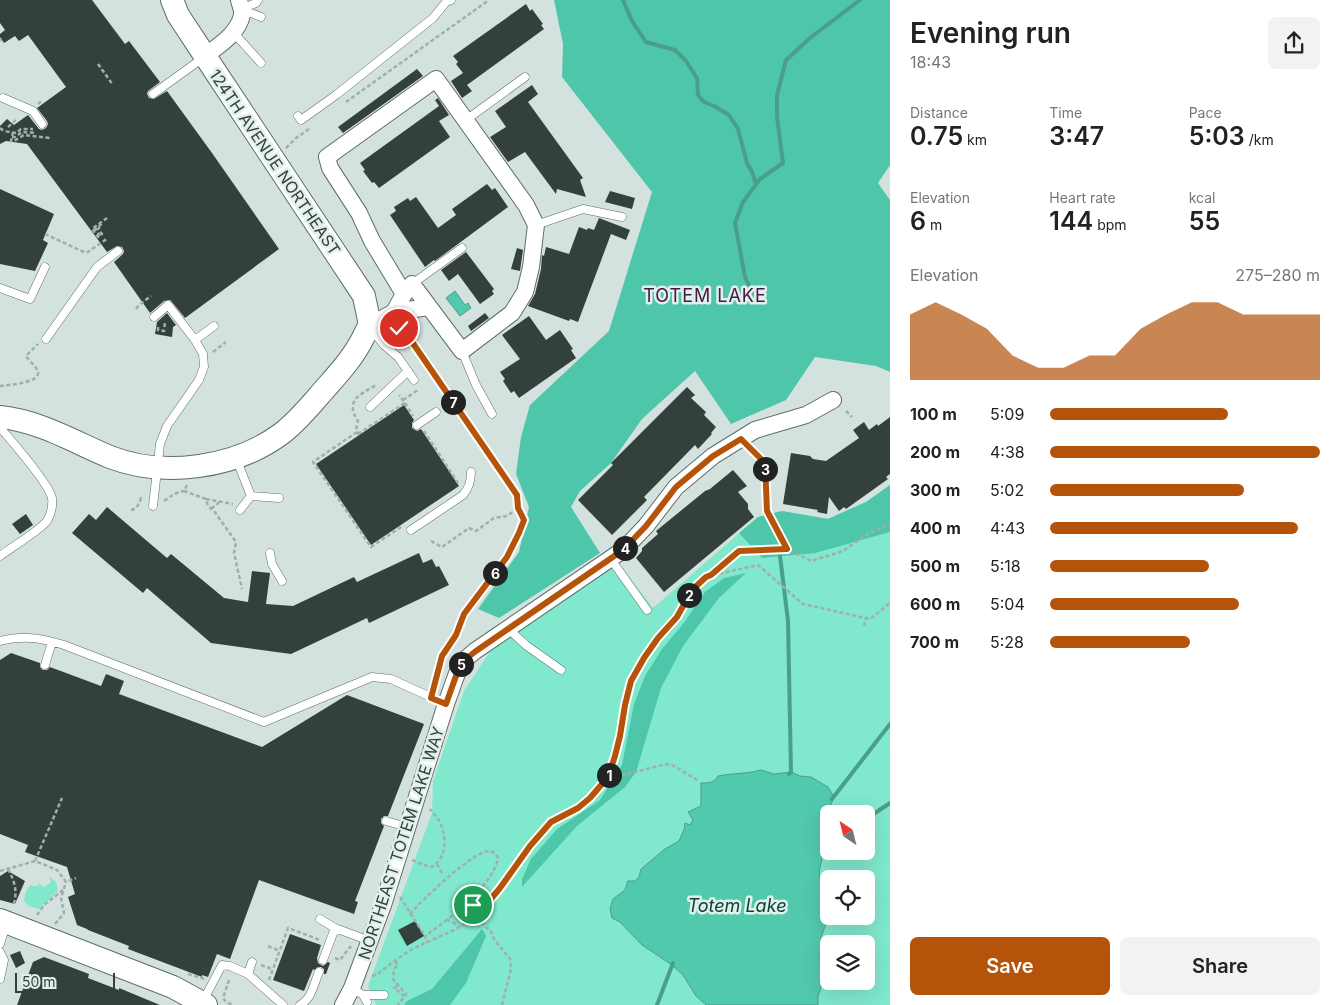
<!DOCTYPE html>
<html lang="en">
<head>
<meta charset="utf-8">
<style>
	body { margin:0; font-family:Inter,sans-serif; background:#f2f2f2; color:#222; height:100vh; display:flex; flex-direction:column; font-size:19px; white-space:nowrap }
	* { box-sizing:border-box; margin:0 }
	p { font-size:16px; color:#767676 }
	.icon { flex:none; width:28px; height:28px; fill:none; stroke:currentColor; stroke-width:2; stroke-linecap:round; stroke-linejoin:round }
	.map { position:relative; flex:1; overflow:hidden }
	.details { display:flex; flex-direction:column; background:#fff; width:450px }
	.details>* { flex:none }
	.needle { width:32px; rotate:325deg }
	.tools { position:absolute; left:820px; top:805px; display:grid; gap:10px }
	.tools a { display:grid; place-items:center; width:55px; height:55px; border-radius:8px; background:#fff; box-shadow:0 5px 20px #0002; font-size:25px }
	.scale { position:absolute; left:15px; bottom:12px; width:100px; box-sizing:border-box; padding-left:5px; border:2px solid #373d3b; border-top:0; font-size:14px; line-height:18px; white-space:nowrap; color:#373d3b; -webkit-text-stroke:4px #e0f0eb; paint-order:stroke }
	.pin { position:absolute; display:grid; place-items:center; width:42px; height:42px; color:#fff; margin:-21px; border:2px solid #fff; border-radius:50%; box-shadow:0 1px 5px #0007 }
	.km { position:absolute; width:25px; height:25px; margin:-12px; border-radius:50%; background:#222; color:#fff; font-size:14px; line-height:25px; text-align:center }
	.round { display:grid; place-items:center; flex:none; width:52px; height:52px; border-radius:8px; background:#f2f2f2 }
	.overview { display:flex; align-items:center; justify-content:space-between; height:85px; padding:0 20px }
	h1 { font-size:28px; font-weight:600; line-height:38px }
	.figures { display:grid; grid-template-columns:repeat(3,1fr); gap:8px; height:85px; padding:5px 20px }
	.figures div { display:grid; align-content:center }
	.figures b { font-size:25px; font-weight:600 }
	.figures small { font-size:14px; font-weight:400 }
	.figures p { font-size:14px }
	.chart { height:140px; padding:10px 20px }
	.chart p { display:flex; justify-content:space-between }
	.chart svg { width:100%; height:90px; margin-top:5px; fill:#b45309; opacity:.7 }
	.primary-button { display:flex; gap:10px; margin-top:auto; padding:10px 20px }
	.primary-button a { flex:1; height:58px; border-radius:8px; background:#b45309; color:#fff; font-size:20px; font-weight:600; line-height:58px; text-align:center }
	.primary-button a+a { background:#f2f2f2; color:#222 }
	ul { padding:0 20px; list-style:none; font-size:16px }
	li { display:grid; grid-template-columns:80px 60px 1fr; align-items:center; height:38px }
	li i { height:12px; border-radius:6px; background:#b45309 }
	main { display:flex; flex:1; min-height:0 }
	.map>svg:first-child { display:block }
	.green { fill:#80e8cd; fill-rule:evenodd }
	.forest { fill:#4ec6aa }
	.water { fill:#51c9ad; stroke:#499f8b }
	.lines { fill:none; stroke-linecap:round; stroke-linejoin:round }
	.stream { stroke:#499f8b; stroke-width:4 }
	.building { fill:#34403c }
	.lane-casing { stroke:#5f6d69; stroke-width:9 }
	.street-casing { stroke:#5f6d69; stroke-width:18 }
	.secondary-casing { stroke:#5f6d69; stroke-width:24 }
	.path { stroke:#a2aeab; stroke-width:2.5; stroke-dasharray:4 2.5; stroke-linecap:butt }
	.lane { stroke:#fff; stroke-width:8 }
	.street { stroke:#fff; stroke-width:16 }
	.secondary { stroke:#fff; stroke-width:22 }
	.route-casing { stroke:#fff; stroke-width:10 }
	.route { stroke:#b45309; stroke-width:6 }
	.labels { text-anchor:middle; stroke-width:5; stroke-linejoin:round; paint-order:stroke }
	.street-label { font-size:16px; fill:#373d3b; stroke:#e0f0eb }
	.neighbourhood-label { font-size:18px; letter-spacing:1px; fill:#461749; stroke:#e0f0eb }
	.water-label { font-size:18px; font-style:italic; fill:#0d4237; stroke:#e0f0eb }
</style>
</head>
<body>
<main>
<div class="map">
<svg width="890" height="1005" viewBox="0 0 890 1005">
	<rect width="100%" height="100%" fill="#d3e2de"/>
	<path class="green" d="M890,485V1005H376L368,986L432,813L433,781L464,691L497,641L617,561L653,608L758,517L782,511L828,519L866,502ZM829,814H866V851H829ZM829,879H866V916H829ZM829,944H866V981H829Z
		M49,876L56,882L58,890C53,898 45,902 39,909L29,906L24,901L25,893L30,885L34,886H38L39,883L44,887L49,884L51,881Z"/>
	<path class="forest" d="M554,0H890V165L878,183L890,200V372L876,366L815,357L786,400L731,424L695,371L642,419L611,463L580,491L571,507L600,553L499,618L478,609L519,552L529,507L516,474L521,437L530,405L609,331L652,192L562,77L563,44Z
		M890,485V532L815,553L762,558L739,533L758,517L782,511L828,519L866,502Z
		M746,573L719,598L683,646L661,688L636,772L625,787L577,826L522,887V879L531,859L557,829L600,800L622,765L634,704L645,676L662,649L683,624L705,592L724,578Z
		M482,929L486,936L466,983L450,1005H404L407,1001L432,989Z"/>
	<path class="water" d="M455,291L465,305L468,303L471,308L460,316L446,298Z
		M761,770L774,774L791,772L800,776L811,777L828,787L834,797L825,820L824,828L829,844L823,854L819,872L825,904L826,924L821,937L820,960L826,973L818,996V1005H706L696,996L683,975L672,965L642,945L620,922L612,918L610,909L613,899L625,890L628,881H635L639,877L641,869L665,849L679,841L684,830L685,823L690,825L693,820L688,812L701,806V783C709,783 714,783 718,776C733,773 747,774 761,770Z"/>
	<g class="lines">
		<path class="stream" d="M623,0L632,21L646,42L675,50L686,61L697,78L698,95L704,102L714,106L729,115L738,129L747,163L752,172L756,184
			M752,292L745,277L735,223L743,202L760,179L783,163L777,117V95L786,60L810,38L860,0
			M780,556L788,621L791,772L789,774
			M832,799L890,724
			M866,819L890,803
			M657,1005L673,963"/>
	</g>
	<path class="building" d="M0,0H92L125,44L129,41L160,82L148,91L147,94L149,98L154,99L167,91L212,153L279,249L185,318L172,302L170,300L164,301L150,313L114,262L123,254L124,251L122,247L117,246L107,252L27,144L6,141L0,144V126L7,119L14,125L28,115L39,129L42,130L46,128L48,124L47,121L37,108L66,87L28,35L19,41L15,36L4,43L0,37V34L5,30L0,23Z
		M526,4L530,11L532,9L543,24L541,25L544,29L467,85L472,91L462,98L451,81L463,73L456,64L458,62L453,56Z
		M417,69L423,76L343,133L338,127Z
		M532,85L538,94L528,102L583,178L580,180L586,197L557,189L556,194L525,152L508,162L490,137L506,127L495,111Z
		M438,98L449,115L439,121L450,137L379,188L374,182L372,183L363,171L365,170L360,163L439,106L435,100Z
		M487,184L492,190L495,188L508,207L435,261L434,260L425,267L390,215L396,211L394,207L408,198L410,201L416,197L438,228L456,215L452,209Z
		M0,189L54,214L43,240L48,243L35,271L0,264Z
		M610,191L635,198L632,209L605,202Z
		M599,218L630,230L626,240L611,234L578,322L570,319L569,321L528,306L535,294L541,269L542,255L544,256L546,247L569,254L579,227L587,230L588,228L594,230Z
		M517,248L523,250L520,271L511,269Z
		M466,252L494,289L492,291L494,294L480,304L458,274L449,281L441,270Z
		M167,313L176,325L173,327L172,337L155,334L157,322Z
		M485,313L489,318L471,331L468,326Z
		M529,316L546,340L560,330L573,349L571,350L576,358L519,398L514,391L511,393L503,381L505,379L500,372L520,359L502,335Z
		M687,387L695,395L691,398L706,412L704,415L716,427L711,433L712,434L698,449L695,445L644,497L647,500L612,535L578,500L613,465L611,463Z
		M404,405L414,420L412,423V428L417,431L421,429L459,486L371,545L316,464Z
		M890,417V474L886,477L888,479L846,509L844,507L839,511L829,497L827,514L817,512L818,510L783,504L791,453L810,456L813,459L826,461L859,438L853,430L864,422L869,430L877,424L878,426Z
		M733,470L747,486L738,492L748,504V509L754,517L664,592L636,558L642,551V548L658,534L656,531L705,491L710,489Z
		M107,507L167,558L171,554L224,598L248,602L252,571L270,573L266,604L293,606L354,577L357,582L419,553L423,563L432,559L436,567L439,566L449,585L369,623L367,618L291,654L211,643L147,588L143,593L72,533L89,514L96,520Z
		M26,514L33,525L20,534L12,524Z
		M11,653L40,663V667L43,670H47L50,667L101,686L106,674L124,681L119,694L262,747L347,695L424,724L388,816H384L381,819V823L384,826L355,901L358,902L354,914L259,880L230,959L217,954L208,977L202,975V977L128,949L129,946L88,930L87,929L77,925L68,897L75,894L67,867L25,852L28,845L0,834V660Z
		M8,871L25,881L15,904L0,900V876Z
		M415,921L424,936L407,946L398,930Z
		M290,934L321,945L317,958L318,963L323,966L328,962L330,963L326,974H324V969L321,967H318L314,970L313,969L304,991L273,980Z
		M20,951L25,963L16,968L10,955Z
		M44,957L89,974L88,978L119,990V988L160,1005H17L33,962Z"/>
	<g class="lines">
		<defs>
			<path id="lane" d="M241,9L261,17
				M241,9L256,3L258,0
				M233,32L261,63
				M153,94L203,58
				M3,98L33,111L42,124
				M298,116L301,120L336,95L433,18L446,2L451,0
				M466,120L525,77
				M536,225L583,209L622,217
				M412,284L462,248
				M0,288L30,299L45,267
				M370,328L384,345L398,357L414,380
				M46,339L97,267L118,251
				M195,340L214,326
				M462,351L476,385L492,414
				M370,407L408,371
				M417,425L436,412
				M0,429L4,432C15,445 49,484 52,498C53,506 51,514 47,521C39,531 12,547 0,556
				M236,458L251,496L279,498
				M153,506L160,444L167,426L199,380L204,367L203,354L195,340L168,305L154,317
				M240,510L251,496
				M411,530L463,495C469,488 471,482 471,472
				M270,553L272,564L282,581
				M610,558L647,610
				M508,629L527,646L561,670
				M0,641C23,635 41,638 64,645L264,722L372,677L391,679L446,704
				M45,665L52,642
				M386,821L407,827
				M320,919L335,928L370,941
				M0,944L6,925
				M0,952L4,960L0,979
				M323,960L335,928
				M248,974L252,962
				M352,988L363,995L367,1002
				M363,995H384
				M203,1001L222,965L230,966L248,974L283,1005
				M300,1005C312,999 314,983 319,972"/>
			<path id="street" d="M205,56C218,46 238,34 242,15C243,11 240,5 239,0
				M394,312L429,307
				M369,326L394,312L404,294L412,284L462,351L512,313L525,292L531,267L536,225L526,205L436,79L327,157L330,168L359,213L372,241L404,294
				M343,1005L352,988L383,905L446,704L456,676L462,662L475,651L623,550L646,526L676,487L713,456L755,430L806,415L833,400"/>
			<path id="secondary" d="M0,417C40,421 74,442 110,457C163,478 235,468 281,434C297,422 310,406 323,391C338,374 354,357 364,336C365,333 368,329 369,326C370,320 365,303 364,296L205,56L178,15L172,0
				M0,920L173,987L206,1005"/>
		</defs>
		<use href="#lane" class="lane-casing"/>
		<use href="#street" class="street-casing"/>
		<use href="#secondary" class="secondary-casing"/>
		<path class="path" d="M0,41L1,39
			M98,64L113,85
			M346,102L489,0
			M38,104L43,100
			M8,127L17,119
			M0,128C4,132 11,132 16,133L21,129H33
			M13,132L11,141H14L24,135L50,138
			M12,137H15L22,132L36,133
			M286,148L296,138L309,129
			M100,227L98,229L102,234L98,237L92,229L107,218
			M45,234L84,252H88L108,238
			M100,236L95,229L103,223
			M136,309L139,305L151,296
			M398,326L410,339L517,495L518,508L524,520L519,533L507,557L464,614L456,635L442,655L434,689
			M158,327V330L164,331L165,322
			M213,352L226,342
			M0,386C8,385 40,383 38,372C37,367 29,361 26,356L38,344
			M403,400L418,390
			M405,403L413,416
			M846,411L852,417
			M424,431L458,483
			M357,432L313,462L371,547L401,527
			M358,434L405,403L399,395
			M359,435L356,430L358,421C344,400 361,394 376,385
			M751,449L765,463L767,511L787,549
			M187,485L184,491L206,499L208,506L214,511L236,542L234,553L242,589
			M206,499L233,504
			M164,501C171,496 176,492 184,491
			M211,508L216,506L219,502
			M131,510C137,509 139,504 141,498L144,499
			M431,541L442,547L469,528L476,531L494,518L507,516L518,508
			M713,575L758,565L803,604L870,619L890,603
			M864,626L866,617
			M608,777L623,775L666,764L672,765L699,781
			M412,860L424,865L432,867C448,857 447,834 438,819C436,816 432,812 430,809
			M35,861L62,798
			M437,864L442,873
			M8,869C15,882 18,892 13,906
			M0,871L35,861L57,870L66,882L76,878
			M400,897L425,936L427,943
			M469,899L480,912
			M410,914C422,900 472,852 489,851C494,851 496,855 498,858C493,886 448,920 425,936
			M37,915L44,905L63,890
			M477,917L487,928L490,929L494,939L510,959L511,969L502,1005
			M447,919C450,923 454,921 459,928
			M55,924L64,913L61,898L66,882
			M268,946L280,951
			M335,958L340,960L350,947L352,948
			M395,961L398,965L394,969L393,979L406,994L398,1005
			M261,965L272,969
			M188,974L205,979
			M372,976L378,974L393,962L412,949L454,930L477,917L500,888L530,846L551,822L578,809L591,798L608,777L620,737L625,705L631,681L644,658L658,638L677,617L692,590L706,577L711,575L739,551L787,549L811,561L843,551L864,536L890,524
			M229,980L223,998L226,1002L233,1005
			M269,980L288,928L320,940
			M397,986L394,988L404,996"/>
		<use href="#lane" class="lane"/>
		<use href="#street" class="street"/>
		<use href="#secondary" class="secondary"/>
	</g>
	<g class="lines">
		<defs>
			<path id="route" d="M399,328L410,339L517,495L518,508L524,520L519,533L507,557L464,614L456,635L442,656L431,698L446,704L456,676L462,662L476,651L623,550L646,526L676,487L713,456L741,439L765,463L767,511L787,549L739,551L711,575L706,577L692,590L677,617L658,638L644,658L631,681L625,705L620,736L615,756L608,777L590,798L578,808L551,822L530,846L500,888L480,912L476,906L473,905"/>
		</defs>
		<use href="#route" class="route-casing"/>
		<use href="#route" class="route"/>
	</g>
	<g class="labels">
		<g class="street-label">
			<text transform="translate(275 162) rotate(56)" y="6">124TH AVENUE NORTHEAST</text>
			<text transform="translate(401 843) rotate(-72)" y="6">NORTHEAST TOTEM LAKE WAY</text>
		</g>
		<g class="neighbourhood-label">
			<text x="705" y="302">TOTEM LAKE</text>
		</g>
		<g class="water-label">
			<text x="737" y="912">Totem Lake</text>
		</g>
	</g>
</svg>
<div class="tools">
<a><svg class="needle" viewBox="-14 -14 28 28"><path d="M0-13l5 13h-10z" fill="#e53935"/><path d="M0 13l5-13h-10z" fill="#767676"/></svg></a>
<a><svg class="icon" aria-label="locate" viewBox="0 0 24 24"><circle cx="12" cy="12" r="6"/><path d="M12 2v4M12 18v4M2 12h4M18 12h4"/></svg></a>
<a><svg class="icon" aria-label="layers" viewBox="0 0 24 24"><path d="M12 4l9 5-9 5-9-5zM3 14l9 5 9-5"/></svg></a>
</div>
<div class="scale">50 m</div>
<div class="pin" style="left:473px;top:905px;background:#1e9e55"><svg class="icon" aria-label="arrive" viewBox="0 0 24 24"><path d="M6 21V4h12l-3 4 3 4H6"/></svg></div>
<div class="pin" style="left:399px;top:328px;background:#d93025"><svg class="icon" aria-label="check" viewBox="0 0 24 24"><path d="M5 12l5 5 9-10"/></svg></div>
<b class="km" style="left:609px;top:775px">1</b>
<b class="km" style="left:689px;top:595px">2</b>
<b class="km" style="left:765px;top:469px">3</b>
<b class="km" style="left:625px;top:548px">4</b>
<b class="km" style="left:461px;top:664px">5</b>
<b class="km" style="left:495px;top:573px">6</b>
<b class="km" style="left:453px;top:402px">7</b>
</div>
<section class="details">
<div class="overview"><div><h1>Evening run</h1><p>18:43</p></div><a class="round"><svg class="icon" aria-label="share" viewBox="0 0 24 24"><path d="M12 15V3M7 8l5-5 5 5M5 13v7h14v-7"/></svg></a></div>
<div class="figures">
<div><p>Distance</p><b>0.75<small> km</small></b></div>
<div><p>Time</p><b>3:47</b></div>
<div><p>Pace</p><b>5:03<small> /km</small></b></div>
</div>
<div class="figures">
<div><p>Elevation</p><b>6<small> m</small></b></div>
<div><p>Heart rate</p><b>144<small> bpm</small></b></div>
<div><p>kcal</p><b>55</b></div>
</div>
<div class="chart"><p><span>Elevation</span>275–280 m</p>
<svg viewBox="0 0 160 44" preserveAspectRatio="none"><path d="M0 44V12L10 6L20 12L30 19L40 32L50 38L60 38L70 32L80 32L90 19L100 12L110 6L120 6L130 12L140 12L150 12L160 12V44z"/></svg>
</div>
<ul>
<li><b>100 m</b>5:09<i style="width:66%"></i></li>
<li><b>200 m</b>4:38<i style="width:100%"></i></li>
<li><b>300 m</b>5:02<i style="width:72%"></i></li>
<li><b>400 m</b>4:43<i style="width:92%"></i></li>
<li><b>500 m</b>5:18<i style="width:59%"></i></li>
<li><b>600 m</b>5:04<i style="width:70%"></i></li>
<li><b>700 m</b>5:28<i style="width:52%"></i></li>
</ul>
<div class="primary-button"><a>Save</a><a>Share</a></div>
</section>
</main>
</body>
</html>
